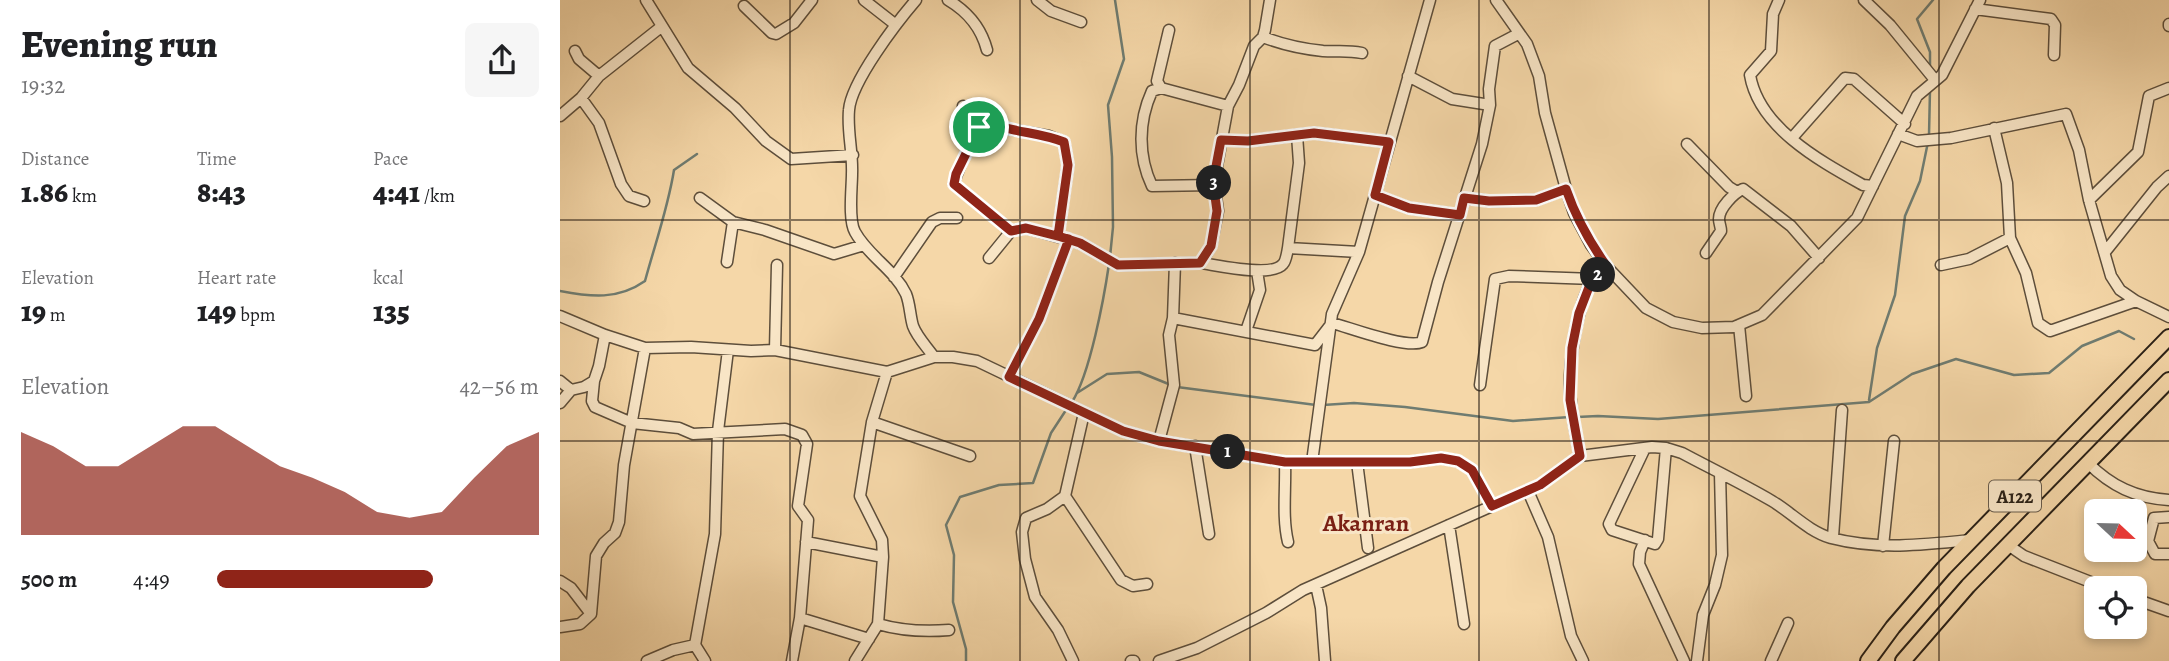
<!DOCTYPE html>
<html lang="en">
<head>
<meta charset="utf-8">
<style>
	body { margin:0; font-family:Alegreya,serif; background:#f6f6f6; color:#202124; height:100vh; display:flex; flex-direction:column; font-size:26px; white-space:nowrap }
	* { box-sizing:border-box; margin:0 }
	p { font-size:23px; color:#757577 }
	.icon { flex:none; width:38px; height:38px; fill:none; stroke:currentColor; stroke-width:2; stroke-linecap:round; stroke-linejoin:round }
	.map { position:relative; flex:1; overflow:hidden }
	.panel { display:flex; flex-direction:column; background:#fff; width:560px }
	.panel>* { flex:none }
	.needle { width:46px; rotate:112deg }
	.tools { position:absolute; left:1524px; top:499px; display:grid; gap:14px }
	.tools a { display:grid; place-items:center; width:63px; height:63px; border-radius:10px; background:#fff; box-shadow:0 4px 10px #0003; font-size:35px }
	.pin { position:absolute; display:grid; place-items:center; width:60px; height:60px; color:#fff; margin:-30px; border:4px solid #fff; border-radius:50%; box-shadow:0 2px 7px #0007 }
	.km { position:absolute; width:35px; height:35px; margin:-18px; border-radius:50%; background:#222; color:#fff; font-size:19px; line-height:35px; text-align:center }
	.round { display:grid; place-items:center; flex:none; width:74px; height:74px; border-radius:10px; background:#f6f6f6 }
	.summary { display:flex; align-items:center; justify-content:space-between; height:119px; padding:0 21px }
	h1 { font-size:38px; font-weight:800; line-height:52px }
	.figures { display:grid; grid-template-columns:repeat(3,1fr); gap:10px; height:119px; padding:7px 21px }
	.figures div { display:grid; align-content:center }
	.figures b { font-size:30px; font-weight:800 }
	.figures small { font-size:19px; font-weight:400 }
	.figures p { font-size:19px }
	.chart { height:196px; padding:14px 21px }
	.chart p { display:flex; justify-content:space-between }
	.chart svg { width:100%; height:126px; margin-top:7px; fill:#8f2418; opacity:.7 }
	ul { padding:0 21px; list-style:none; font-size:23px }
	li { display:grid; grid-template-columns:112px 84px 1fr; align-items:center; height:52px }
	li i { height:18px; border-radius:9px; background:#8f2418 }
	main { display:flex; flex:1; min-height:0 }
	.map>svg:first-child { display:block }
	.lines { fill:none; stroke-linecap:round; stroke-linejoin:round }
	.stream { stroke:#6f7c71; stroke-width:2.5 }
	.minor-casing { stroke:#5d4e3b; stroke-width:13 }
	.highway-casing { stroke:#2a2117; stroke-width:18 }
	.minor { stroke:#f8e5c6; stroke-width:10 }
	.highway { stroke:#f5d7a8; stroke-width:14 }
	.route-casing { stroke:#fff; stroke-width:14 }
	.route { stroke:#8f2418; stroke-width:9 }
	.grid { fill:none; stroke:#2a2117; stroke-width:2; stroke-opacity:0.55 }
	.labels { text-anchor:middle; stroke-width:6; stroke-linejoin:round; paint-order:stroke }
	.shield { fill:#f8e5c6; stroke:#685c4c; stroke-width:2 }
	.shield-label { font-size:19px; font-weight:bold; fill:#2a2117 }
	.quarter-label { font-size:24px; font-weight:bold; fill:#7a1f14; stroke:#f8e5c6 }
</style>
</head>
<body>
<main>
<section class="panel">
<div class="summary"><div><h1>Evening run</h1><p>19:32</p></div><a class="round"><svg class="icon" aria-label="share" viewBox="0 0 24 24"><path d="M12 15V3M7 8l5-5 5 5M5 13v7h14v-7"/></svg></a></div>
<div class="figures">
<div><p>Distance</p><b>1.86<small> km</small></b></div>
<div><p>Time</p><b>8:43</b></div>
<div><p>Pace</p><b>4:41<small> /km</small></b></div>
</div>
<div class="figures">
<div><p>Elevation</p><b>19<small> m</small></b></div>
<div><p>Heart rate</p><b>149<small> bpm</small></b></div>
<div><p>kcal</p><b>135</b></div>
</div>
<div class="chart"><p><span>Elevation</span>42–56 m</p>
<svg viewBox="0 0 160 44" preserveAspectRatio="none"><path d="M0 44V8L10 13L20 20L30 20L40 13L50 6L60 6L70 13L80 20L90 24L100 29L110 36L120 38L130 36L140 24L150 13L160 8V44z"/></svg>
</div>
<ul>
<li><b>500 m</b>4:49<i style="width:67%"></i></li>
</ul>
</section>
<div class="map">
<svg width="1609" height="661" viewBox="0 0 1609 661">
	<rect width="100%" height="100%" fill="#f5d7a8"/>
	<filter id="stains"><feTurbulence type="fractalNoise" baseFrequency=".00286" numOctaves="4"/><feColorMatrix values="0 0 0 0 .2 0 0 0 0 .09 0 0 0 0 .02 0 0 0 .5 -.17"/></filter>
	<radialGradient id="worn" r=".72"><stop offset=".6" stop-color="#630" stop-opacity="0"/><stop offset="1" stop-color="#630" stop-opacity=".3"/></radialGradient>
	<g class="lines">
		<path class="stream" d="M1370,69V52L1357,19L1373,0
			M1369,135L1370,90
			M550,257L553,227L552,157L548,105L564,59L555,0
			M0,291C31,297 58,300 85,281C95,244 108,208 114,170L137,154
			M617,387L756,405
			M517,393L547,374L579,372L611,385
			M1309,400L1317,348L1335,295L1345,216L1360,181L1368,142
			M512,402C530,374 544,298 549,264
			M763,405L794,403L845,407L953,421L1010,417
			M1017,417L1038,416L1098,419L1309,402L1352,374L1396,359L1454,375L1489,373L1522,346L1559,331L1574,339
			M406,661V649L393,602L394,555L386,525L400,497L439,485L473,483L491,433L508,407"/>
		<defs>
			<path id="minor" d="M86,0L128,68L175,108L206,141L231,159L293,155
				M304,0L336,25
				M356,0C337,22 291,82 289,110C287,131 293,152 292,174C292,188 288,220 295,232C308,256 334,269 346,294C350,304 350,316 353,326C357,337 367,347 374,357
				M388,0C408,12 421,27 427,50
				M477,0L491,11L521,22
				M936,0L967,44L979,76L985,113L1006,189L1014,213L1031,245L1048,268L1086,308L1113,322L1142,328L1174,327L1202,315L1297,218L1357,96L1382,75L1420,0
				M1219,0L1213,14L1211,51L1190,75C1199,128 1260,161 1303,185L1313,186
				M1304,0L1330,25L1375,80
				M184,6L212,33L216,34L234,23L252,0
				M1415,9L1491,19L1495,25L1494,55
				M1609,24V26
				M609,30L597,81L601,88L592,91C578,122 578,156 592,186L654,185
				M703,37C721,44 743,49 763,51C777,52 787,50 802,53
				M15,51L19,59L39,76
				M848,76L892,99L930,105
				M601,88L668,106
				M21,98L39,123L61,184L69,196L84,201
				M403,106L437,127L489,136L504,142L508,165L498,236
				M0,116L21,98L39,76L101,27
				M422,119C415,140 398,164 394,184L451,231
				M1434,128L1447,183L1450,238L1466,273L1478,323L1490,331L1576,301
				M1338,134L1357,141L1391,138L1506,114L1519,150L1529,200L1551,276L1560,290L1576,301L1609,317
				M1232,138L1285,78L1294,79L1345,124
				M661,140L688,141L754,133L829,142
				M1127,144L1169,187L1177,192
				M815,195L849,208L900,215
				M140,198L173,222L205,230L274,254L304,245
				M904,198L929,201L976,200L1006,189
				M1529,200L1578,152L1589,96L1609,88
				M728,248L739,163L737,135
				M1545,252L1597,187L1609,176
				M1146,253L1161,231C1161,227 1159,223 1159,219C1159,208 1174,193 1183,189L1231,226L1259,258
				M429,258L451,231L466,228L520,243L558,265L641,263L651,246L658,211L654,182L668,106L679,85L694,46L703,37L705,30L710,0
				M167,262L173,222
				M641,263C656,265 712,278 723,264C726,261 727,253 728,248L799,252
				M1381,265L1409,259L1450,238
				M334,277L372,222L380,218H397
				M0,316L45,335L85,348L131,347L191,351L215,350L327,372L374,357H393L417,361L563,431L599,441L725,462H850L881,458L898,461L912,470L932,506L980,485L1020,456L1092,447L1106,448L1122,453C1152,469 1183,484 1212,501C1232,513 1248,531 1271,538C1317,550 1363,545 1410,540
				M613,318L755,345L772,323
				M772,323C791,328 846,349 862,342L878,282L922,144L930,105L929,89L935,46L958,34
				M1179,325L1186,396
				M686,331L700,290L697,271
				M215,350L217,265
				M449,377L479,319L509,239
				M0,381L11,390
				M34,381L32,401L35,407L72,423L119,428L133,434L225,429L242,435L247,444L238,506L248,520L240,618L232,661
				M920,385L935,279L949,276L1034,279
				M0,403L11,390L24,387L34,381L39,366L45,335
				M312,422L410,456
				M599,441L614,385L609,335L613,318L615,263
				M635,446L649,534
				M1085,448L1049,524L1052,530L1095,544L1098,539L1106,448
				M1020,456C1017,439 1013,421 1011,403C1007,372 1015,315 1029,287C1034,278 1041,273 1048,268
				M725,462C726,489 722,517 728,542
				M752,462L772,314L799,252L870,0
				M797,462L808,548
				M1528,463C1551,486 1576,498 1609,500
				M968,491L988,537L1011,636L1023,661
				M505,496L561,580L573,586L587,584
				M1609,517L1594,518L1588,541L1595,554H1609
				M889,525L904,624
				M1273,537L1282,410
				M1085,540L1080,552L1079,564L1124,661
				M246,542L323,557
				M1448,545L1464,556L1546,588
				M1323,546L1334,441
				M0,581L11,588L31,614
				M756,585L761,608L765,661
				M1575,599L1609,611
				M240,618L309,639
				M318,624C342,631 364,632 389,630
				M0,627L20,624L31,614L36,556L44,543L55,533L59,522L64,465L85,348
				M87,661L113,650L135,645
				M145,661L135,645L155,534L158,431L168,350
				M295,661L318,624L323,557L322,540L300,496L312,422L327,372
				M513,661L498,630L475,597L465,559L462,532L466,518L487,509L505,496L524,413
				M571,661H574
				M599,661L637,648L706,613L743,590L932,506
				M1137,661L1143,615L1155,585L1162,555L1160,473
				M1211,661L1228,623"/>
			<path id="highway" d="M1308,661L1333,627L1384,568L1609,337
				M1343,661L1408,586L1609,380"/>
		</defs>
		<use href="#minor" class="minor-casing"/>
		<use href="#highway" class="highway-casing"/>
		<use href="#minor" class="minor"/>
		<use href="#highway" class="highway"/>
	</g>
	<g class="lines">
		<defs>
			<path id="route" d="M419,127L396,174L394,184L451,231L466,228L509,239L479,319L449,377L563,431L599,441L725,462H850L881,458L898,461L912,470L932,506L980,485L1020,456L1010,400L1012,348L1019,313L1029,287L1048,268C1030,243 1016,218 1006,189L976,200L929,201L904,198L900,215L849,208L815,195L829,142L754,133L688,141L661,140L653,182L657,211L651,246L640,263L558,265L520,243L498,236L508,165L504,142C477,131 448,133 422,119L419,127"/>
		</defs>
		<use href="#route" class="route-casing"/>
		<use href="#route" class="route"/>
	</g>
	<path class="grid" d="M230,0V661M460,0V661M690,0V661M919,0V661M1149,0V661M1379,0V661M0,220H1609M0,441H1609"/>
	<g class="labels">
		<rect class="shield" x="1429" y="480.5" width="52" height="31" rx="5"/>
		<g class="shield-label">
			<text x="1455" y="503">A122</text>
		</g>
		<g class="quarter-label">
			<text x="806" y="531">Akanran</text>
		</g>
	</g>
	<rect width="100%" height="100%" filter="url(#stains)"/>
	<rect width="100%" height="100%" fill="url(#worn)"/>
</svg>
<div class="tools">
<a><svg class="needle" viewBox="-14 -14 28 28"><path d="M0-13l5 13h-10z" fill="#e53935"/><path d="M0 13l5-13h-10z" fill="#757577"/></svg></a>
<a><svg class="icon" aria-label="locate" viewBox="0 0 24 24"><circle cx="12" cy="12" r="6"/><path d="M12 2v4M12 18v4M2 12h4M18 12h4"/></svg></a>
</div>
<div class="pin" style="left:419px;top:127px;background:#1e9e55"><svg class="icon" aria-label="arrive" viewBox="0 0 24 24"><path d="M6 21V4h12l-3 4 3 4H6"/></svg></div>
<b class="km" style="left:668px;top:452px">1</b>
<b class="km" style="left:1038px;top:275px">2</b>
<b class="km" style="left:654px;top:183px">3</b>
</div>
</main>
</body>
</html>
